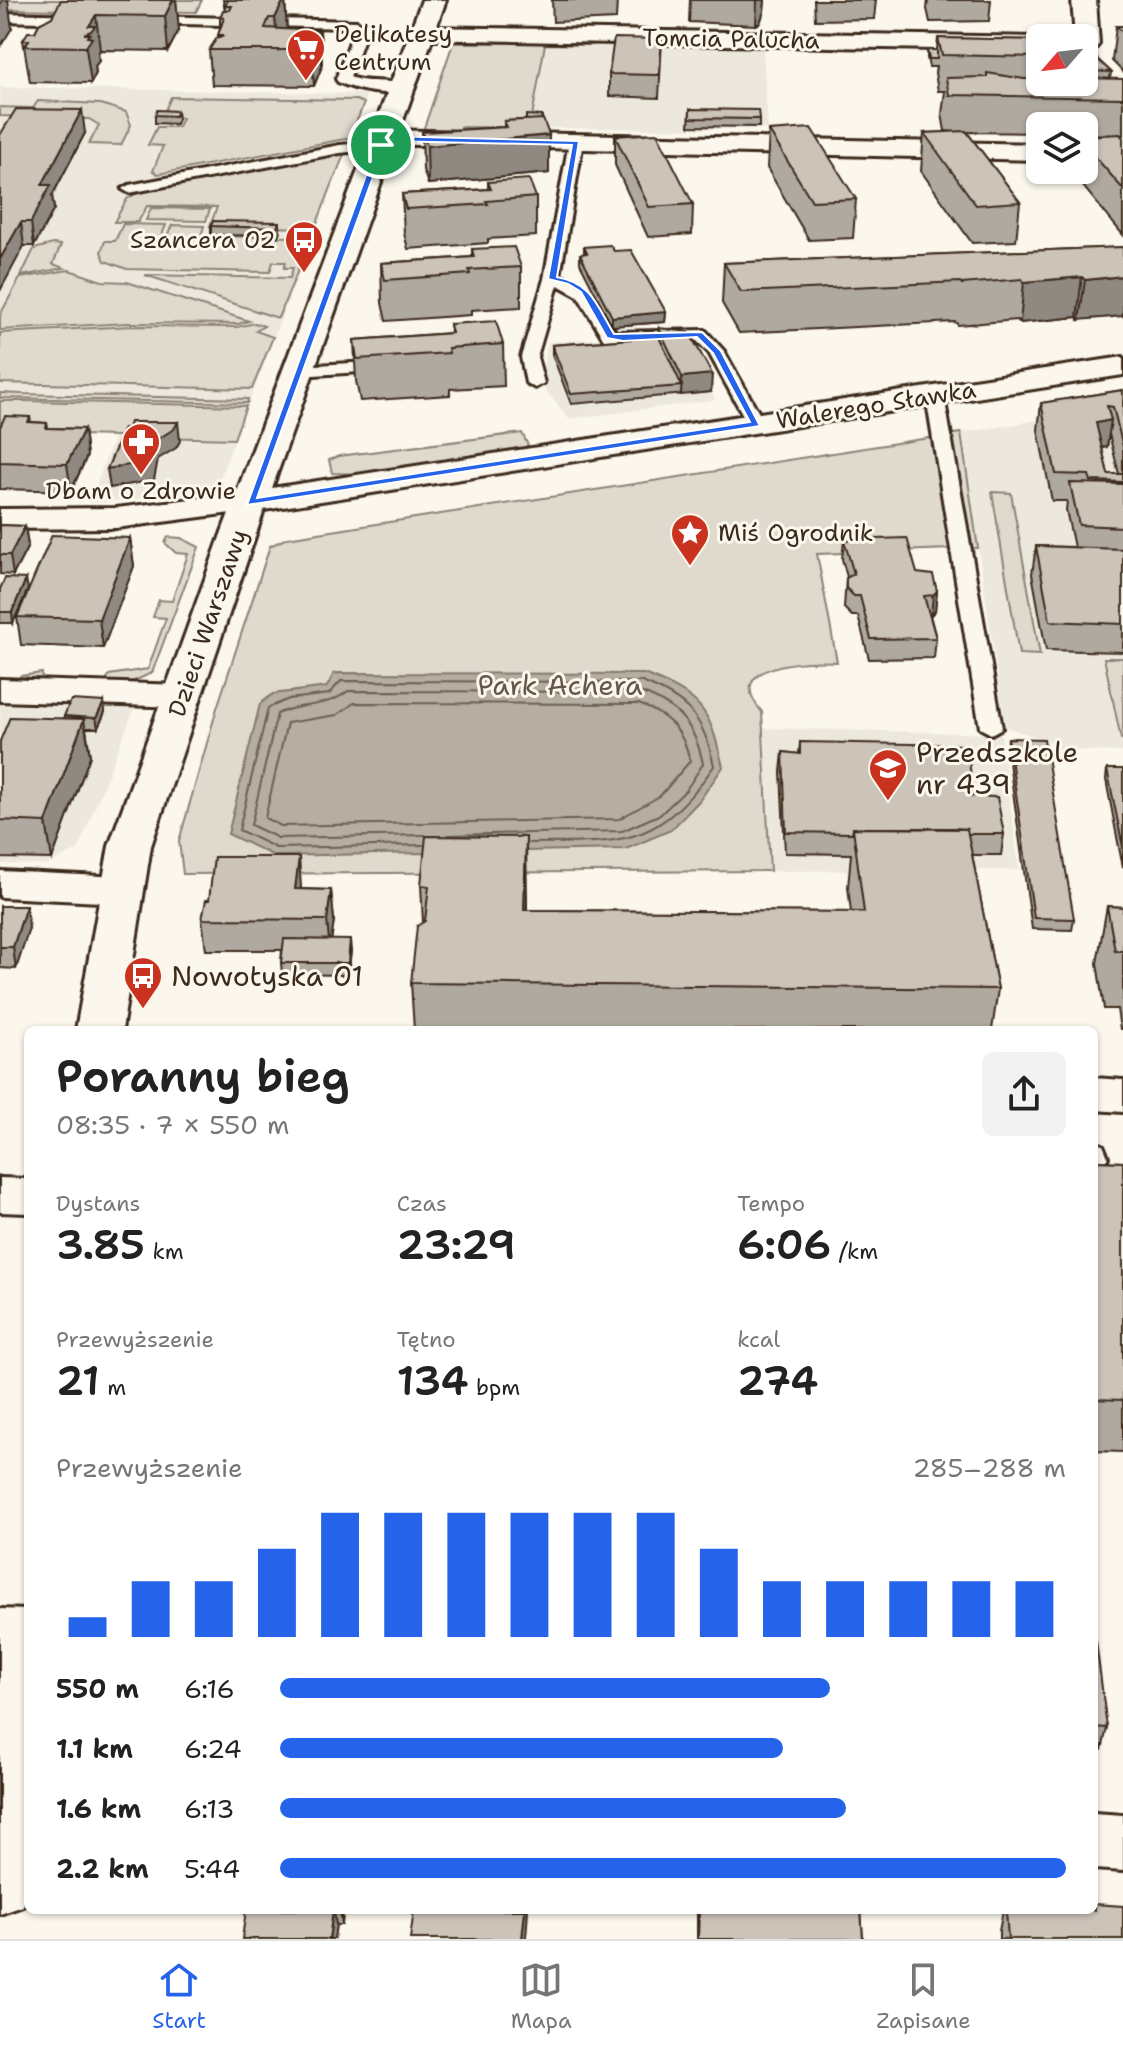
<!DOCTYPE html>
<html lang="pl">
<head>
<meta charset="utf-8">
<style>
	body { margin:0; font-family:"Shantell Sans",sans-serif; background:#f2f2f2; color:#222; height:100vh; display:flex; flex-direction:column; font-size:30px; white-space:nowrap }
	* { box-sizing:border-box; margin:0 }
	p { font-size:26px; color:#767676 }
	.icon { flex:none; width:44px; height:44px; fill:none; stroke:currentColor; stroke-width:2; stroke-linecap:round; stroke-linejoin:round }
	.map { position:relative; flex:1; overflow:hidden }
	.panel { position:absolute; left:24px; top:1026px; width:1074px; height:888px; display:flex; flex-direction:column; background:#fff; border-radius:12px; box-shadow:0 2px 6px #0004 }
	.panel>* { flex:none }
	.needle { width:52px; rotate:242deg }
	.controls { position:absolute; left:1026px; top:24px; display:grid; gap:16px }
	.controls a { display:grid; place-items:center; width:72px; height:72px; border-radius:12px; background:#fff; box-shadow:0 2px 6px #0004; font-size:40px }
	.pin { position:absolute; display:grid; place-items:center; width:68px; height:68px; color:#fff; margin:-34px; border:4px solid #fff; border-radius:50%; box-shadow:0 2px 8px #0007 }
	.round { display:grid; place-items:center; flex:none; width:84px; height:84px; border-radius:12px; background:#f2f2f2 }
	.summary { display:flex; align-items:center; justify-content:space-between; height:136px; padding:0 32px }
	h1 { font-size:44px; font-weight:600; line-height:60px }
	.metrics { display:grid; grid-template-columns:repeat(3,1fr); gap:12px; height:136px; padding:8px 32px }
	.metrics div { display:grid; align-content:center }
	.metrics b { font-size:40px; font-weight:600 }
	.metrics small { font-size:22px; font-weight:400 }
	.metrics p { font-size:22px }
	.chart { height:224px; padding:16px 32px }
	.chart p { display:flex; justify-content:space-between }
	.chart svg { width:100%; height:144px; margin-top:8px; stroke:#2563eb; stroke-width:6 }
	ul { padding:0 32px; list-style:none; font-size:26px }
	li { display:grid; grid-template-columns:128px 96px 1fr; align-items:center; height:60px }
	li i { height:20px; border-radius:10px; background:#2563eb }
	.tab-bar { display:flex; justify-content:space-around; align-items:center; height:112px; border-top:2px solid #e0e0e0; background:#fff; font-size:22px; color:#767676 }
	.tab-bar a { display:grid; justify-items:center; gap:4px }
	.tab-bar .active { color:#2563eb }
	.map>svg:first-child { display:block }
	.built { fill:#ede8dd }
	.green { fill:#dfd9ce; stroke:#8d8276; stroke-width:2 }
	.water { fill:#b6aea2; stroke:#85796d; stroke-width:2 }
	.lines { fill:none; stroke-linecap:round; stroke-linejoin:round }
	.shore { stroke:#6c5f53; stroke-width:2 }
	.lane-casing { stroke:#3b2a1e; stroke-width:6 }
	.street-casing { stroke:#3b2a1e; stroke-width:6 }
	.secondary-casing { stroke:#3b2a1e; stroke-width:6 }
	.lane { fill:#fbf7ec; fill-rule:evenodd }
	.street { fill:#fbf7ec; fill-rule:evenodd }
	.secondary { fill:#fbf7ec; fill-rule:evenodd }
	.wall { fill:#afa99f; stroke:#3b2a1e; stroke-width:2; fill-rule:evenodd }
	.shaded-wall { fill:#8f8982; stroke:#3b2a1e; stroke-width:2 }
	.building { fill:#ccc4b9; stroke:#3b2a1e; stroke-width:2 }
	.route { fill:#2563eb; stroke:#fff; stroke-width:2; fill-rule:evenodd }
	.labels { text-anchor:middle; stroke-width:6; stroke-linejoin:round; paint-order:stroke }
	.far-poi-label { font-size:24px; fill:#3b2a1e; stroke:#fbf7ec; text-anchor:start }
	.far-street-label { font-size:24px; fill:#3b2a1e; stroke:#fbf7ec }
	.park-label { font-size:28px; fill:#64564a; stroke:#fbf7ec }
	.poi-label { font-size:28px; fill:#3b2a1e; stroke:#fbf7ec; text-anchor:start }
</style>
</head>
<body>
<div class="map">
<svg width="1123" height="1939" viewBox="0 0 1123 1939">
	<rect width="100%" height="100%" fill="#fbf7ec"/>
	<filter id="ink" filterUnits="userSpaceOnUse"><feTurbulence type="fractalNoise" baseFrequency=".0125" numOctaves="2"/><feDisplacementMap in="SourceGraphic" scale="16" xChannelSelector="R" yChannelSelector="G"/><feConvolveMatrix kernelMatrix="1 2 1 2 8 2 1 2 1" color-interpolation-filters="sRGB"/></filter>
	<g filter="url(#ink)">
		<path class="built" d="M545,44L763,48L768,129L530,128Z
			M0,87L367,94L350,138L332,141L345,152L217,486L184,495L89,503L115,436L0,433Z
			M606,338L684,340L715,400L569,419L540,383L548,342Z
			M1123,406V752L1057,750L1049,741L1005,727L961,433Z
			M0,702L135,707L78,850L47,865L0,864Z
			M764,728L1001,734L1019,870L770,871Z"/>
		<path class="green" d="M0,0H202L196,12L0,9Z
			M545,42L594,45L545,44L530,128L461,127L460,136L427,134L424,128L453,43Z
			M171,97L356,100L364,103L350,138L158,174L153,171L163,146L148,145L157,127H178L182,118L162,117Z
			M38,101L101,104L126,112L131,125L121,145L89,144L99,125L89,119L0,116V107L33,108Z
			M345,152L315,228L210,226L217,207L147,206L138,222H114L127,199L141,191Z
			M151,208L210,209L206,221L146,220Z
			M123,224L166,225L159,242H164L172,225L204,226L201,236L301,237L304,231L314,232L278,318L145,275L290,278L293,268H284L286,262H273L270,272L127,269L105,261L101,252L105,241H115Z
			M53,244L61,245L53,264L64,268L21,276L34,249Z
			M69,270L102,281L127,282L249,321L238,324L128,323L0,330V315L20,278Z
			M255,323L264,326L256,331L273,337L252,389L0,383V333L132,326L237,327Z
			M0,393L22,394L248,399L247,403L0,398Z
			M0,401H25L246,406L234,439L0,433Z
			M522,433L528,445L523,448L357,474L332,473L329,460L339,456Z
			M961,433L978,548L817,554L837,662C809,660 719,663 762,712L770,871L183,874L179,841L217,708L270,546L287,538Z
			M992,492L1011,493L1040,655L1019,654Z
			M168,537L181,538L199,547L152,673L125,685L18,682L20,676L42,673L41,680L106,682L109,675L148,669L166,618L153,617L159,600L172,601L188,554L176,553L165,543Z
			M1104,658H1123V739H1121Z"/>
		<path class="water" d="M334,673L644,674C702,697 709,707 723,767L699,801L671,830L626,849L274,856L228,834L260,704L273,694L327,687Z"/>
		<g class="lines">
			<path class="shore" d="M354,703L639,704C669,716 683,729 690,761L660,796L619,819L281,826L265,818L287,723L337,715Z
				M425,835L278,838L251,825L277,714C301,702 326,709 348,691L640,692C678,706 695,724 703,764L686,790L661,814L622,831L448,835
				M423,845L276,848L239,830L268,708L289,699L329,694L341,681L642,682C688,700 704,717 714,766C656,849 623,842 529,843"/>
			<defs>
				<path id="lane" d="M0,13L82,15L88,19L82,23L0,21Z
					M147,16L357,21L367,30L350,77C368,85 393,77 408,88C392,99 355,90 338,82L336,79L354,31L349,28L142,23V17Z
					M576,138L583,142L560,276C593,283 597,309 616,332L705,330L724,351L765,424L762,428H750L709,353L695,339L623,344L604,340L578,296L558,285L537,357L544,383L535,388L526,383L521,357L544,279L569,142Z
					M381,141L386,142V148L340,153L129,193L122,189L129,185L340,145Z
					M387,361L395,366L393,370L298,376L290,371L298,366Z
					M935,391L944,396L1002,728L991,734L980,728L926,396Z
					M1094,1142L1103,1145L1108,1157L1104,1163L1095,1166Z"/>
				<path id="street" d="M1072,0H1096L1099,44L1095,49L1084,50V38H1075Z
					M421,27L1040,37L1045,38H1040V51L413,39L409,34L413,29Z
					M383,130L1040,144V160L374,144L370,138L374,132Z
					M250,492L262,495L267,502L262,509L116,528L0,529V509L116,508Z
					M0,679L182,685L195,688L201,696L195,704L182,707L0,701Z
					M0,871L121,877L136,881L142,890L136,899L121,903L0,897Z
					M1094,1078L1123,1080V1112L1094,1110Z
					M0,1178L28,1179V1213L0,1212Z
					M0,1609L28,1610V1658L0,1657Z
					M1094,1813L1123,1815V1871L1094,1869Z"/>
				<path id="secondary" d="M422,0H446L272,488L1123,357V375L264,510L151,846L122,1030H76L109,846L220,537Z
					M28,1625V1894L23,1906L0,1914V1647L7,1633Z"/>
			</defs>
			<use href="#lane" class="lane-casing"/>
			<use href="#street" class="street-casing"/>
			<use href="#secondary" class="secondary-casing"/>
			<use href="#lane" class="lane"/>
			<use href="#street" class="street"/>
			<use href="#secondary" class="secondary"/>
		</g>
		<path class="wall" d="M176,0L179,30L168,51L100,50L98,53L99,61L95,66L96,73L91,83L30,82L23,40L35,32L39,24Z
			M223,0H285L287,29L320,31L322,66L314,86L212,85L209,50L218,37L220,28V17L225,10Z
			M552,0H617L616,19L553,22Z
			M690,0H765L764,11L760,23L756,25L689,22Z
			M814,0H876L874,19L815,20Z
			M928,0H991L989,21L930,22L927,9Z
			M1116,26H1123V72L1112,61Z
			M938,38L1040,40V82H1084V47L1111,72L1110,79H1123V135H1120L1123,138V235L1073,174V170H1084V136L1114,135L1084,134V126H1040V133L967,132L1020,202L1016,241L972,243L921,171L924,133L954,132L945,131L942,114L945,91H938L935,73L936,67H929L927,58V50H937Z
			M662,39L659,98L609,96V74Z
			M690,109L759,119V127L689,126Z
			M177,111L178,119L176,124L155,123V115Z
			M542,119L549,135V173L428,184L423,170L422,132L504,127V121Z
			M769,131L856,199L853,238L809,240L767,168Z
			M85,133L52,196L54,209L34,246H24L0,135Z
			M615,136L693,204L692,234L648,237L615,165Z
			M488,182L536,197V236L488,239V243L408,249L404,233L402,194L488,189Z
			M279,222L280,231L278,236L211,235V226Z
			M584,247L614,251L666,312L665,322L612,326L580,263V254H584Z
			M1123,247L1079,320L1077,317L1020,323L1017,320L958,325L955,322L739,333L722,303L724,263Z
			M472,249L521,267V307L471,310V315L386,321L382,303L381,263L472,257Z
			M450,324L503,344L504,386L450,389V395L360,401L356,381L354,340L451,333Z
			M659,328L711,392L571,404L552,354V345L659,337Z
			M1123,390V652L1046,650L1032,574L1036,546L1074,547L1066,510L1067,501H1052L1038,430L1041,403ZM1109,434L1119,474H1108L1102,448L1107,447Z
			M30,417L31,422L47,423L48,428L84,429L87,456L71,491L0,489V427Z
			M0,525L25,526L28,546L13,575L0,574Z
			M130,538L134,566L103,648L21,645L17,617Z
			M844,540L917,573L937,591L935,611L930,615L936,638L934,658L869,659L858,616H852L844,608L846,578L847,577L842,559Z
			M0,589H28L13,623H0Z
			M104,702L105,712L98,728H86L90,756L52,859L0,858V741L64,718V716Z
			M1008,738L1074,919L1072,930L1032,929L1007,748Z
			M800,742L972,784L971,796L1004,834L1001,855H972L998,989L992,1030H414L411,983L423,923L421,885L527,897V910L851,912L848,887L851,854L785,853L781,772L783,752L799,754Z
			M1107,769H1123V868L1106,780Z
			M301,889L331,890L334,920L331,940L351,951L348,975L282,974L281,963L282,950H206L202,919Z
			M0,906L29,928L16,969L0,968Z
			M1107,906L1123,907V1029H1120L1117,1009H1104L1097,963Z
			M1094,1161L1123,1162V1452L1094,1451Z
			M1094,1641L1107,1728L1102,1750L1094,1749Z
			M246,1910H343L342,1925H336Z
			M697,1910H861L863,1939H697Z
			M1003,1910H1094L1123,1939H999V1931Z"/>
		<path class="shaded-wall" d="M3,0H8L12,28L0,47V5Z
			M173,0H176L179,30L168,51L165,16Z
			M284,0H285L287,32L278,50L275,18Z
			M757,0H765L764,11L760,23L756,25Z
			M96,15L100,50L98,53L99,61L95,66L96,73L91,83L84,34Z
			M320,31L322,66L314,86L312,50Z
			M82,110L85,133L52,196L54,209L34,246L31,222L42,185Z
			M549,135V173L428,184L427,146Z
			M21,222L24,246L0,291V259Z
			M1123,276V316L1079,320L1085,280Z
			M1082,277L1077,317L1020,323L1024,282Z
			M666,312L665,322L612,326V317Z
			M712,374L711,392L681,395L682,377Z
			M1111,420L1107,447L1092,449L1096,423Z
			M178,422L180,441L176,448L158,459L154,480L110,488L107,469L156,440Z
			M84,429L87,456L71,491L67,464Z
			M25,526L28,546L13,575L10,555Z
			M130,538L134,566L103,648L99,619Z
			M26,579L28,589L13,623L12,612Z
			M937,591L935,611L931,615L933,595Z
			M104,702L105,712L98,728L96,718Z
			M84,719L90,756L52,859L46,822Z
			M526,837L527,897L524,971V910Z
			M299,857L301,887L297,920L295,889Z
			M331,890L334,920L330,950L327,920Z
			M26,906L29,928L16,969L13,947Z
			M350,940L351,951L348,975V963Z
			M333,1910H334L336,1925L334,1939H329Z
			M340,1910H343L342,1925Z
			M525,1910H528L526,1939H522Z"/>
		<path class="building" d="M61,0H173L165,16L96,15L89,26H95L91,31L84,34H90L88,37L92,38L86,47L25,46L29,40H23L28,32H35L39,24L52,17Z
			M228,0H284L275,18H269L265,28L320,31L312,50H209L217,38L224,35H218L224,18L220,17L223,10H230L232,6H225Z
			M1116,26H1123V32Z
			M614,38L662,39L659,75L609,74Z
			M938,38L1040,40V57L942,55Z
			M1084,47L1090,52H1095L1098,60L1111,72L1084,71Z
			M927,50H937V59H929Z
			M987,73L1024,79H1040V82H1084V75L1085,78L1123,79V98L949,95L946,78L987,77Z
			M16,109L82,110L42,185H51L34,216L31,222H21L0,259V135Z
			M690,109L758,110L759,119L690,118Z
			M157,110L177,111L175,116L155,115Z
			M526,115L542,116V119L526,120Z
			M543,119L549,135L427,146L422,132L507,127L504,121Z
			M811,128L856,199L812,201L769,131Z
			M966,131L1020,202L976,205L924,133Z
			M657,133L693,204L649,207L615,136Z
			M1120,134L1123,138V189L1084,144V136Z
			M529,179L536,197L486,201L488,204L406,209L402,194L491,189L488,182Z
			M213,221L279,222L277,228L211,226Z
			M610,245L614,251L631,250L666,312L612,317L580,254L587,253L584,247Z
			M514,247L521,267L469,270L470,274L385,280L381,263L474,257L472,249Z
			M1123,247V276L1085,280L1082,277L1024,282L1022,279L962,284L960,282L741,292L724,263Z
			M496,321L503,344L448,348L449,353L357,359L354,340L452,333L450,324Z
			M659,328L689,332L712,374L682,377Z
			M659,337L682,386L571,394L552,345Z
			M1123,390V447L1113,407L1107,406L1111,420L1096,423L1108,474H1123V482L1091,481L1089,475L1056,474L1041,403Z
			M5,416L30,417L28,422L47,423L46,428L84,429L67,464L0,462V427Z
			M130,422H178L174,429L156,440L152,461L107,469L124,428H128Z
			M1070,483L1123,484V527L1079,525Z
			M0,525L25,526L10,555H0Z
			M52,535L130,538L99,619L17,617Z
			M907,538L917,573L933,575L937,591L933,595L924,596L936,638L871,639L860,596H854L846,588V578L854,574L844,540Z
			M1036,546L1123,549V624L1050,621Z
			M5,578L26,579L12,612H0V589Z
			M71,700L104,702L96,718L64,716Z
			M10,717L84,719L46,822L0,820V741Z
			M1008,738L1044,739L1074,919L1034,918Z
			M800,742L967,745L972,784H966L968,796L997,797L1004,834H968L967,829L955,828H853L852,833L786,832L783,752L800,754Z
			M1107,769H1123V847Z
			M853,828L967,829L998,989L411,983L417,926L425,921L429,886L421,885L426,836L526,837L524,910L864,912Z
			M214,857H299L295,889L331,890L327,920L202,919L206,900H209Z
			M0,906H26L13,947H0Z
			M1107,906L1123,907V951H1115Z
			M284,939L350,940L348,963H281Z
			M1094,1161L1123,1162V1400L1094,1399Z
			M1094,1641H1096L1107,1728L1094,1727Z
			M1094,1904L1123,1906V1939H1008L1006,1910H1094Z
			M246,1910H333L329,1939H242Z
			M414,1910H525L522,1939H410Z
			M699,1910H861L863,1939H698Z"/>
	</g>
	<path class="route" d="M383,136L579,141L557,277C592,283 597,306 614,334L702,332L721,351L760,426L247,505L377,145ZM386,141L572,145L548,279L568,284L581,292L607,338L623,341L697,337L713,353L750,422L257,498Z"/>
	<defs>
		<symbol id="supermarket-pin" viewBox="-11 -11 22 30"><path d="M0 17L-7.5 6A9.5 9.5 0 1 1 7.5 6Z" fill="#c8321e" stroke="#fbf7ec"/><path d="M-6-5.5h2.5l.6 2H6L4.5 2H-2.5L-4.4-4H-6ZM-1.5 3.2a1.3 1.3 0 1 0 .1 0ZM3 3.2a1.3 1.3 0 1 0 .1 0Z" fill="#fff"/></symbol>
		<symbol id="bus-pin" viewBox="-11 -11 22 30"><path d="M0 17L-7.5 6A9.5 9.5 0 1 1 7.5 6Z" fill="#c8321e" stroke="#fbf7ec"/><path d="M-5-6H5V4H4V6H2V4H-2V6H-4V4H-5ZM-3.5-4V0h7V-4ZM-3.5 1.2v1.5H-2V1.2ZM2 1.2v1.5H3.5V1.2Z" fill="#fff"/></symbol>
		<symbol id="pharmacy-pin" viewBox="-11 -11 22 30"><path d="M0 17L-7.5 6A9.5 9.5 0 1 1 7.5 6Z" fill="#c8321e" stroke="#fbf7ec"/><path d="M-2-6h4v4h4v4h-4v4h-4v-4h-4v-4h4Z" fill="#fff"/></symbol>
		<symbol id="sight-pin" viewBox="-11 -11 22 30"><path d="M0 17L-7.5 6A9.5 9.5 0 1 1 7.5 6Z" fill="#c8321e" stroke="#fbf7ec"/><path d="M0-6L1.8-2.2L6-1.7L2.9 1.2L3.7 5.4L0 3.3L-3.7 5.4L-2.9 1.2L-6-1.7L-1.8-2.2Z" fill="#fff"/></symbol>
		<symbol id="school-pin" viewBox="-11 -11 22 30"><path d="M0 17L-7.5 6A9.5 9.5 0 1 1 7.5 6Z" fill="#c8321e" stroke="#fbf7ec"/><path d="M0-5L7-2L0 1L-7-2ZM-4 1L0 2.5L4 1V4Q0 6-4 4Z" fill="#fff"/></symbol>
	</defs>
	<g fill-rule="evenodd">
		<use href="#supermarket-pin" x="284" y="26" width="44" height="60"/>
		<use href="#bus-pin" x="282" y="218" width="44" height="60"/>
		<use href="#pharmacy-pin" x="119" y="420" width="44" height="60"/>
		<use href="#sight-pin" x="668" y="511" width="44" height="60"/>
		<use href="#school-pin" x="866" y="746" width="44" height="60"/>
		<use href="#bus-pin" x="121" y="954" width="44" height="60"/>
	</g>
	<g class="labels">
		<g class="far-poi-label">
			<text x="334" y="42">Delikatesy<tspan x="334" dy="28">Centrum</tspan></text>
			<text x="276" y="248" text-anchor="end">Szancera 02</text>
			<text x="141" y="499" text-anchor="middle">Dbam o Zdrowie</text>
			<text x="718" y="541">Miś Ogrodnik</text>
		</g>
		<g class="far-street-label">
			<text transform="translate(731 39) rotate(1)" y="8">Tomcia Palucha</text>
			<text transform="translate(876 405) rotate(-9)" y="8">Walerego Sławka</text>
			<text transform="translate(208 623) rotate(-71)" y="8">Dzieci Warszawy</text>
		</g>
		<g class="park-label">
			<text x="560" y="695">Park Achera</text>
		</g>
		<g class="poi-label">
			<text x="916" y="762">Przedszkole<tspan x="916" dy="32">nr 439</tspan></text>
			<text x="171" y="986">Nowotyska 01</text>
		</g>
	</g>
</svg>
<div class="controls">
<a><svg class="needle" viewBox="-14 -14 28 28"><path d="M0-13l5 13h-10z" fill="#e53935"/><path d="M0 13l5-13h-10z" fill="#767676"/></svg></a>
<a><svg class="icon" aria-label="layers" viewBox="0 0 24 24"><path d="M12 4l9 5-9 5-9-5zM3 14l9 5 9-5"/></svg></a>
</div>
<div class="pin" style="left:381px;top:145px;background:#1e9e55"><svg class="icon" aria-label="arrive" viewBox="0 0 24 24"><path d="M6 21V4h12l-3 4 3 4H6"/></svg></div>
<section class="panel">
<div class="summary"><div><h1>Poranny bieg</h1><p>08:35 · 7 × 550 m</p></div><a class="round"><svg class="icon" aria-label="share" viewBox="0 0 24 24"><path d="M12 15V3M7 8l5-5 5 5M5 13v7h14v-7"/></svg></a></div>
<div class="metrics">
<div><p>Dystans</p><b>3.85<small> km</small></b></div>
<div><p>Czas</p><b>23:29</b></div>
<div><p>Tempo</p><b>6:06<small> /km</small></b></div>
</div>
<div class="metrics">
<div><p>Przewyższenie</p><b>21<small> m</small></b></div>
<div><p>Tętno</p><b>134<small> bpm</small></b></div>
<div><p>kcal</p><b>274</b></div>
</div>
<div class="chart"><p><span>Przewyższenie</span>285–288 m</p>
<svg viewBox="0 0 160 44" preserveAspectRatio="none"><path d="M5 44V38M15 44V27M25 44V27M35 44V17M45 44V6M55 44V6M65 44V6M75 44V6M85 44V6M95 44V6M105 44V17M115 44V27M125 44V27M135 44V27M145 44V27M155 44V27"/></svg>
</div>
<ul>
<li><b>550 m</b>6:16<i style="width:70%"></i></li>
<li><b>1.1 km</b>6:24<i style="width:64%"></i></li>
<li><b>1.6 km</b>6:13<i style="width:72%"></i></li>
<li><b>2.2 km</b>5:44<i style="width:100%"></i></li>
</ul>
</section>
</div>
<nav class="tab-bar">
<a class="active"><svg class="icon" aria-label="home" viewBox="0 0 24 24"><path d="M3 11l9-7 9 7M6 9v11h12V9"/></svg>Start</a>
<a><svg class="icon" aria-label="map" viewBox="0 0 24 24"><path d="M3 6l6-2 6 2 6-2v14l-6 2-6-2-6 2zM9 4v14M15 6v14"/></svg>Mapa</a>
<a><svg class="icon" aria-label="saved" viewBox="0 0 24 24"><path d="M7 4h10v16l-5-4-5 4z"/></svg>Zapisane</a>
</nav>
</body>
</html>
